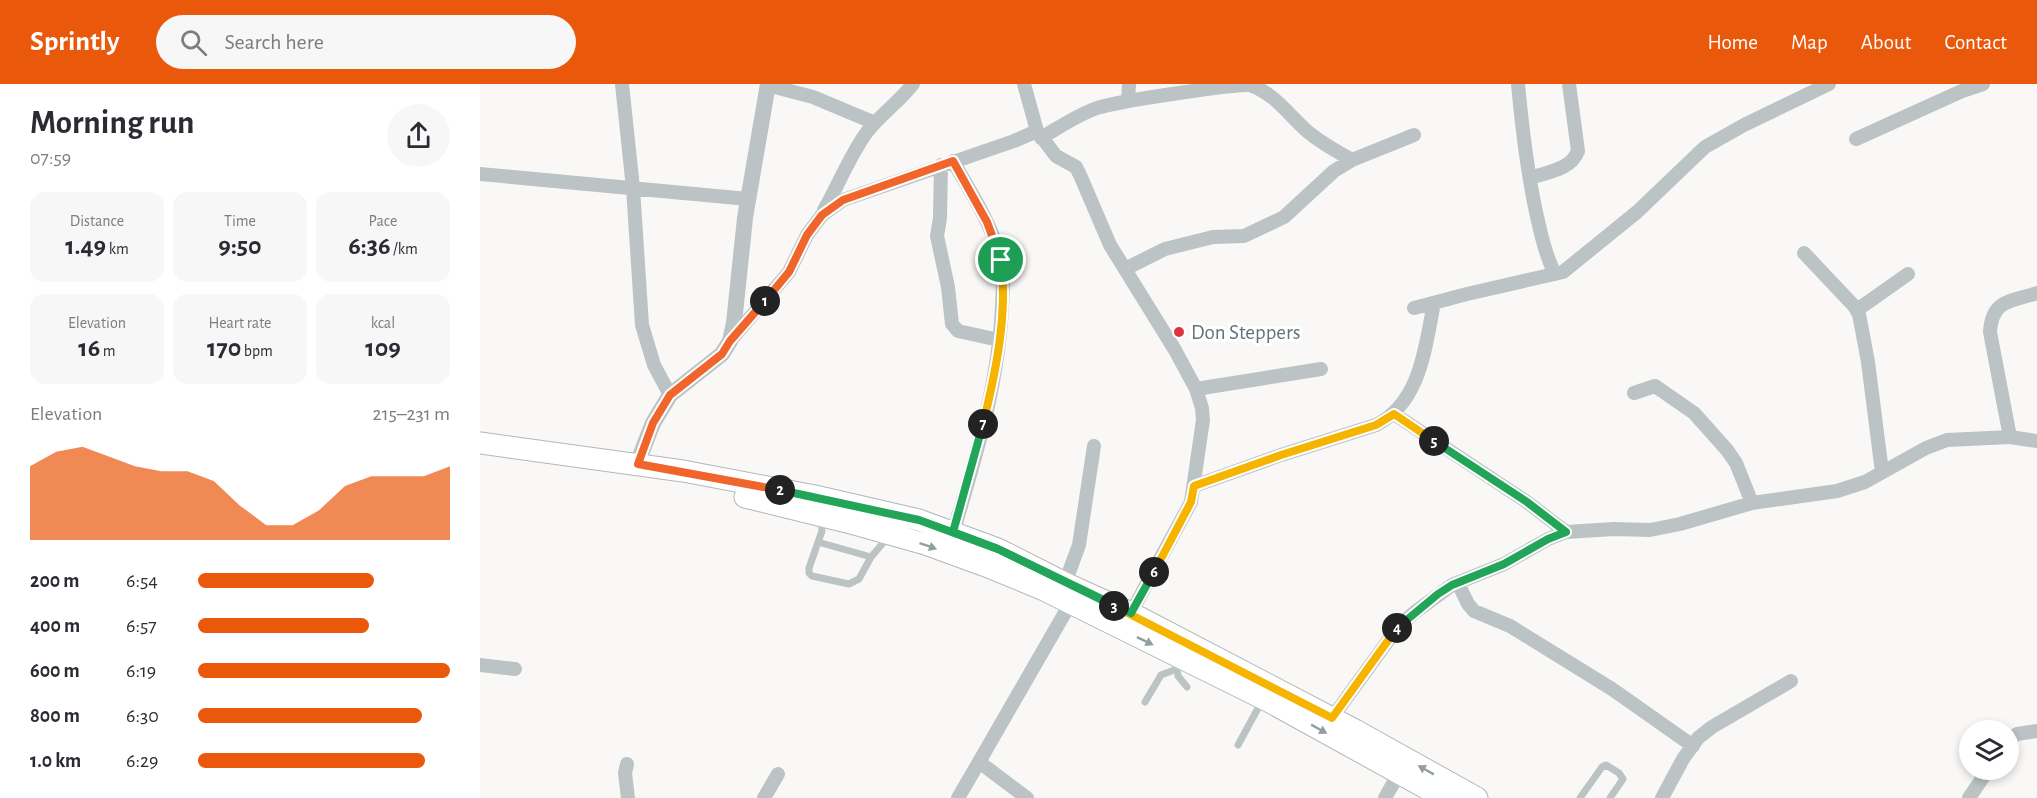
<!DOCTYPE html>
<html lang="en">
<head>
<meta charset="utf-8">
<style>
	body { margin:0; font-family:"Alegreya Sans",sans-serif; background:#f7f7f7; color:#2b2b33; height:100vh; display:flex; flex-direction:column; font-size:22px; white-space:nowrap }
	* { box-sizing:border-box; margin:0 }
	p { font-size:20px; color:#7c7c81 }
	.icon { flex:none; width:33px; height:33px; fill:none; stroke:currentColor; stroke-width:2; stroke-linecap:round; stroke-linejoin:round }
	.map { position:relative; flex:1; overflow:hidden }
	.details { display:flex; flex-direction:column; background:#fff; width:480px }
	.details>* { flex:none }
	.tools { position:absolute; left:1479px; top:636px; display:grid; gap:12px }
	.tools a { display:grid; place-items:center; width:60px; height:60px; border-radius:50%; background:#fff; box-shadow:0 3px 9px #0003; font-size:30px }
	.pin { position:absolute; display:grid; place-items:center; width:51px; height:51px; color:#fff; margin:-26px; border:3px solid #fff; border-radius:50%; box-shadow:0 2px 6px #0007 }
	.km { position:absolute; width:30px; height:30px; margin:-15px; border-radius:50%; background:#222; color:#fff; font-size:16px; line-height:30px; text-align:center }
	.round { display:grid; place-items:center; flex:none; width:63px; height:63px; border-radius:32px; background:#f7f7f7 }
	.head { display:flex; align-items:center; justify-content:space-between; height:102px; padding:0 30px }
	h1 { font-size:33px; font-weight:700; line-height:45px }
	.stats { display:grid; grid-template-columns:repeat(3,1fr); gap:9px; height:102px; padding:6px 30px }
	.stats div { display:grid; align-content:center; border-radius:15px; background:#f7f7f7; text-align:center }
	.stats b { font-size:26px; font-weight:700 }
	.stats small { font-size:16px; font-weight:400 }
	.stats p { font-size:16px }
	.chart { height:168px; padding:12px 30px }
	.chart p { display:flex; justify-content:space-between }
	.chart svg { width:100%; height:108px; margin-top:6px; fill:#ea580c; opacity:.7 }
	ul { padding:0 30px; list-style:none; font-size:20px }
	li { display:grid; grid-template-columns:96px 72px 1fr; align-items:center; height:45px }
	li i { height:15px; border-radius:8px; background:#ea580c }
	header { display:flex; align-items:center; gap:36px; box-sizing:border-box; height:84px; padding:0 30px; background:#ea580c; color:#fff }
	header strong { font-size:28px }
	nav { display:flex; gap:33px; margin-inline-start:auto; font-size:21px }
	.search { width:420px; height:54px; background:#f7f7f7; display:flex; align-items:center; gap:15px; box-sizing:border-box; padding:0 21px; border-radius:33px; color:#7c7c81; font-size:22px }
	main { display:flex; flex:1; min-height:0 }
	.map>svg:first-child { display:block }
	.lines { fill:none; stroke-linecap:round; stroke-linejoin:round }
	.primary-casing { stroke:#b0b8b9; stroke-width:23 }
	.service { stroke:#bbc3c5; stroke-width:7 }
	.minor { stroke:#bbc3c5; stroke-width:14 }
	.tertiary { stroke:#bbc3c5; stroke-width:16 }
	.primary { stroke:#fff; stroke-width:21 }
	.oneway { fill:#909fa2 }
	.split-1-casing { stroke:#fff; stroke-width:12 }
	.split-2-casing { stroke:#fff; stroke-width:12 }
	.split-3-casing { stroke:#fff; stroke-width:12 }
	.split-4-casing { stroke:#fff; stroke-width:12 }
	.split-5-casing { stroke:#fff; stroke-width:12 }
	.split-6-casing { stroke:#fff; stroke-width:12 }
	.split-7-casing { stroke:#fff; stroke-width:12 }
	.split-8-casing { stroke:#fff; stroke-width:12 }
	.split-1 { stroke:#f0652b; stroke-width:8 }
	.split-2 { stroke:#f0652b; stroke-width:8 }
	.split-3 { stroke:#22a559; stroke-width:8 }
	.split-4 { stroke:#f5b400; stroke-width:8 }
	.split-5 { stroke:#22a559; stroke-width:8 }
	.split-6 { stroke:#f5b400; stroke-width:8 }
	.split-7 { stroke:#22a559; stroke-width:8 }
	.split-8 { stroke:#f5b400; stroke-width:8 }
	.poi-dot { fill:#db343c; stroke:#fff; stroke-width:2 }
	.labels { text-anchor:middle; stroke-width:6; stroke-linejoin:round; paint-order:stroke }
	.poi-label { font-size:21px; fill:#60767a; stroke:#fff; text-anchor:start }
</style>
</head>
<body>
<header>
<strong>Sprintly</strong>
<div class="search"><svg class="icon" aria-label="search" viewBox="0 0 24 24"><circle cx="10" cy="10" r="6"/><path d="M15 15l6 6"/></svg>Search here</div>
<nav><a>Home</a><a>Map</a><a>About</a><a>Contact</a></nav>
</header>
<main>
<section class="details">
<div class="head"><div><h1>Morning run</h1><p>07:59</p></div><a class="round"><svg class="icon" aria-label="share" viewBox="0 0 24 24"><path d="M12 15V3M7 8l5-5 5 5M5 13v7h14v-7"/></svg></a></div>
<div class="stats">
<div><p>Distance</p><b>1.49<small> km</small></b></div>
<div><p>Time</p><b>9:50</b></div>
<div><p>Pace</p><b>6:36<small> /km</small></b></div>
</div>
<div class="stats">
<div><p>Elevation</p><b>16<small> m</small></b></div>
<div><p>Heart rate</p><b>170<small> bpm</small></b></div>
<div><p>kcal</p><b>109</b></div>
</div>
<div class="chart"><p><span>Elevation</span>215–231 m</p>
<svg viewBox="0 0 160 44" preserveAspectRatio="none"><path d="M0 44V14L10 8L20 6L30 10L40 14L50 16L60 16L70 20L80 30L90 38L100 38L110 32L120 22L130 18L140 18L150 18L160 14V44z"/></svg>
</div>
<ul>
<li><b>200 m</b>6:54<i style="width:70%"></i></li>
<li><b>400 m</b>6:57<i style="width:68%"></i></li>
<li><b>600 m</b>6:19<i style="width:100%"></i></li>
<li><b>800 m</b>6:30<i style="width:89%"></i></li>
<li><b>1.0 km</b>6:29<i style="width:90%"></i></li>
</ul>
</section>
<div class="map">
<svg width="1557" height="714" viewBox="0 0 1557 714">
	<rect width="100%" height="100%" fill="#f9f8f6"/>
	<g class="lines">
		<defs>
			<path id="primary" d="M0,359L203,387L335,412L439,436L518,465L585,499L651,529L875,646L997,714
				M265,413L367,438L445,460L511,484L562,505L788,617L964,714"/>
		</defs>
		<use href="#primary" class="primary-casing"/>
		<path class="service" d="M341,434L342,447L329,484V489L332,492L369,500L379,495L391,473L409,452
			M338,458L391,473
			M697,585L698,592L707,603
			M665,618L681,591L697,585L705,579
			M758,661L782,617
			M1100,714L1122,683L1126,681L1139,689L1143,695L1130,714"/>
		<path class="minor" d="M142,0L153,104L162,241L174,281L190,311
			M544,0L557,47L576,72L596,83L600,91L630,161L695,266L716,305L722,324L723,336L711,418L651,529
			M1038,0C1042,43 1047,86 1056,128C1061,150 1065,170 1075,190
			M287,1L333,13L395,39
			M648,17L649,0
			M561,54C580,43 597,31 617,24C638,17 754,0 770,1C794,9 809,31 827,47C841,59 856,67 872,76
			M1376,55L1482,7L1503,0
			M473,77C491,109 512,140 521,176C524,190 523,206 522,221C519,299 495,375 473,449
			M461,81L460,134L457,152L468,203L472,240L478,247L519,256
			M0,90L268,115
			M1050,94C1067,88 1091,86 1098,67L1089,0
			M344,126C357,104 372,67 387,48C401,30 419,18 433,0
			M1324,169L1374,222L1379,230L1388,278L1402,388
			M645,185L685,165L733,153L764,152L804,133L854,87L872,76L934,51
			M934,224L987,210L1083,188L1157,128L1225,63L1264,41L1349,0
			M1377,226L1428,190
			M251,256L309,188L327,151L342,131L363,116L534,57L557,47
			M716,305L841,285
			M1154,309L1175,302L1214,329L1247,366L1256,379L1272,419
			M914,330L1047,418L1086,448
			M1530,353L1510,248C1512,215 1531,218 1557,209
			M714,402L801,371L896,341C941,318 945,263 954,219
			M585,499L599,461L614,362
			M978,499L988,520L994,527L1030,542L1132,605L1213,662
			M0,581L35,585
			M852,634L918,543L935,528L972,501L1024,480L1068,455L1086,448L1134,445L1170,446L1200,440L1272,419L1357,407L1385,398L1446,364L1467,356L1530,353L1557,357
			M1528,656L1537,650L1557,647
			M147,680L145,689L148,714
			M284,714L298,690
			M478,714L499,678
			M547,714L499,678L590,520
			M905,714L919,689
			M1182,714L1203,675L1218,654L1232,643L1311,597
			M1489,714L1508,686"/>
		<path class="tertiary" d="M157,380L173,339L190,311L242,270L250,257L254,239L265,134L288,0"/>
		<use href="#primary" class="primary"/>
	</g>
	<defs><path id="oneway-solid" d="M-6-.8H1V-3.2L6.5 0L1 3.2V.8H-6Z" transform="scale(1.5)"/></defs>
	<g class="oneway">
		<use href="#oneway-solid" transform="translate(448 462) rotate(19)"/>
		<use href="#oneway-solid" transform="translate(665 557) rotate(26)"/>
		<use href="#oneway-solid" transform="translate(839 645) rotate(29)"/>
		<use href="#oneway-solid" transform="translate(946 686) rotate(-151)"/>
	</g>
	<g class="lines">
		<defs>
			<path id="split-1" d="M285,217L309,188L327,151L342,131L363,116L473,77L507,138L521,176"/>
			<path id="split-2" d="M285,217L250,257L242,270L190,311L173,339L158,380L300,406"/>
			<path id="split-3" d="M300,406L439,436L518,465L634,522"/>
			<path id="split-4" d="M634,522L852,634L917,544"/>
			<path id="split-5" d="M917,544L958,510L972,501L1024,480L1068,455L1086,448L1047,418L954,357"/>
			<path id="split-6" d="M674,488L711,418L714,402L801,371L896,341L914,330L954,357"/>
			<path id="split-7" d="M503,340L473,448L518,465L651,529L674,488"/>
			<path id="split-8" d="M503,340C516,287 528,230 521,176"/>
		</defs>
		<use href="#split-1" class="split-1-casing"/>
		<use href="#split-2" class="split-2-casing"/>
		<use href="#split-3" class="split-3-casing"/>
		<use href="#split-4" class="split-4-casing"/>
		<use href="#split-5" class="split-5-casing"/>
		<use href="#split-6" class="split-6-casing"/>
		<use href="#split-7" class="split-7-casing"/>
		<use href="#split-8" class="split-8-casing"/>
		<use href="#split-1" class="split-1"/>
		<use href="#split-2" class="split-2"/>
		<use href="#split-3" class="split-3"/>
		<use href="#split-4" class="split-4"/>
		<use href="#split-5" class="split-5"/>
		<use href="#split-6" class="split-6"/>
		<use href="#split-7" class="split-7"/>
		<use href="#split-8" class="split-8"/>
	</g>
	<circle class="poi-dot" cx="699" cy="248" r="6"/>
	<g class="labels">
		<g class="poi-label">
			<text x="711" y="255">Don Steppers</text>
		</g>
	</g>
</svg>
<div class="tools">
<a><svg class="icon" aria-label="layers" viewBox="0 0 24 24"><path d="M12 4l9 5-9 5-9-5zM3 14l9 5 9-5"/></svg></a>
</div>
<div class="pin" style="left:521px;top:176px;background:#1e9e55"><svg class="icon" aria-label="arrive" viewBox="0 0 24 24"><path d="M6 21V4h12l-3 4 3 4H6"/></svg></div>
<b class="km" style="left:285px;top:217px">1</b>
<b class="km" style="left:300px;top:406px">2</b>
<b class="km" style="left:634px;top:522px">3</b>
<b class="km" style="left:917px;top:544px">4</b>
<b class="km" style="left:954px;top:357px">5</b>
<b class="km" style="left:674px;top:488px">6</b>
<b class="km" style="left:503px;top:340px">7</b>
</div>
</main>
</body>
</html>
